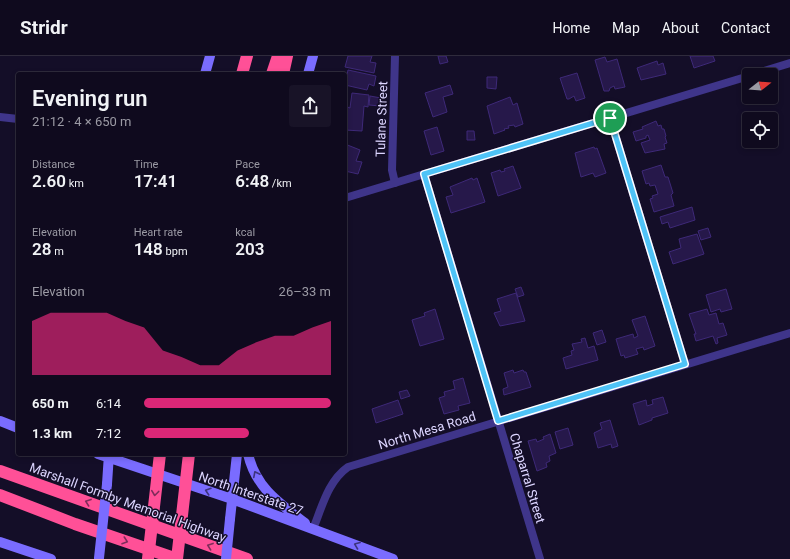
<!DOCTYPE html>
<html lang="en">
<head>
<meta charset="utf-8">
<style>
	body { margin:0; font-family:Roboto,sans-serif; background:#181327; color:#f1f3f6; height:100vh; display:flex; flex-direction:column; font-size:15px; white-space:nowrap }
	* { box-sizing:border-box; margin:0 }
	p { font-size:13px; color:#9b9aa4 }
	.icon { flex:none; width:22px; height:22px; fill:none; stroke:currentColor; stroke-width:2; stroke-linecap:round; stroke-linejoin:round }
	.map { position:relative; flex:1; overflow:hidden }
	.side { position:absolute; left:16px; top:16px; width:331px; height:384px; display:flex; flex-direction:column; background:#0f0a1e; border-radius:4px; box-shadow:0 2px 6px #0003,0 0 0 1px #2f2b3c }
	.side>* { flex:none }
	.needle { width:26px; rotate:73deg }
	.controls { position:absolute; left:742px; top:12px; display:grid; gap:8px }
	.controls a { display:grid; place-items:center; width:36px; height:36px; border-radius:4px; background:#0f0a1e; box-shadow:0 2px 6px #0003,0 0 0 1px #2f2b3c; font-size:20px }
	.pin { position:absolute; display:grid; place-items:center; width:34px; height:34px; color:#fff; margin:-17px; border:2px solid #fff; border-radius:50%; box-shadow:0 1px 4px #0007 }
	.round { display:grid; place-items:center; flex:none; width:42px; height:42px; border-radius:4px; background:#181327 }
	.headline { display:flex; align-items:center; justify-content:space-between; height:68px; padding:0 16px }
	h1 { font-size:22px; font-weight:600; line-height:30px }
	.figures { display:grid; grid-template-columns:repeat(3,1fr); gap:6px; height:68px; padding:4px 16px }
	.figures div { display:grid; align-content:center }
	.figures b { font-size:17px; font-weight:600 }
	.figures small { font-size:11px; font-weight:400 }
	.figures p { font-size:11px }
	.chart { height:112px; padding:8px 16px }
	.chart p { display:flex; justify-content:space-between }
	.chart svg { width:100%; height:72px; margin-top:4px; fill:#db2777; opacity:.7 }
	ul { padding:0 16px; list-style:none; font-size:13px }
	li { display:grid; grid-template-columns:64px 48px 1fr; align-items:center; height:30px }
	li i { height:10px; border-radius:5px; background:#db2777 }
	header { display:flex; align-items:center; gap:24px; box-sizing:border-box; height:56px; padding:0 20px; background:#0f0a1e; border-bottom:1px solid #2f2b3c }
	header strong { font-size:19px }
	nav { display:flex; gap:22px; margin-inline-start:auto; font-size:14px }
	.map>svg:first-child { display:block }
	.building { fill:#26184a; stroke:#3e2978 }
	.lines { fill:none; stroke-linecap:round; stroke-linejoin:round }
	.street { stroke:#3f358a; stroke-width:8 }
	.secondary { stroke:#7a6cff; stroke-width:10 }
	.highway { stroke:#ff5097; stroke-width:12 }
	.secondary-bridge { stroke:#7a6cff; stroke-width:10 }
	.highway-bridge { stroke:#ff5097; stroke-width:12 }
	.oneway { stroke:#3d347e }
	.oneway2 { stroke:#7e2c5a }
	.route-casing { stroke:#fff; stroke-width:8 }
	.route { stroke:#4fc3f7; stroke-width:5 }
	.labels { text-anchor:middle; stroke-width:3; stroke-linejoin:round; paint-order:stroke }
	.street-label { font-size:13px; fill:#dcd5ff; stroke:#140e28 }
</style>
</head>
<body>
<header>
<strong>Stridr</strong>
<nav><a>Home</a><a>Map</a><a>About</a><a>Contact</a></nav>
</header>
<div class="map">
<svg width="790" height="503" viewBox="0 0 790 503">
	<rect width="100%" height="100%" fill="#140e28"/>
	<path class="building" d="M348,0H372L370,6L376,7L374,17L345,11Z
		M438,0H446L448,6L440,8Z
		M690,0H713L715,5L694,12Z
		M605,1L607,6L617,3L625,31L615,33L614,30L610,32L609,35H604L595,4Z
		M657,5L658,9L663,7L666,18L641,24L637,12Z
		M348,14L376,20L374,30L369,28L367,34L345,29Z
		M577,17L585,42L576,45L574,40L569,43H567L560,22Z
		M487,21H497L496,33L487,32Z
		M450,29L453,38L443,41L447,56L433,61L425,37Z
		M352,37L369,39L368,51L364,50L362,75L345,74L346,57H345V50L350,52Z
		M370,40L381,42L380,50L369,49Z
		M510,41L513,49L517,47L523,68L515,71L514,69L508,70L509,72L504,73L505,74L494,78L487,50Z
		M656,65L658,70L661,69L662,73H664L666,80L665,81L667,87L664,88L665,93L645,97L641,87L650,84L648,79L646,80V82L636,85L633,76L643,73L642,71Z
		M437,71L444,95L431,99L424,75Z
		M467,75H474L475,84H467Z
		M345,88L360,94L356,105L362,106L358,118L345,115Z
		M594,91L595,93L597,92L606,117L595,121L593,117L581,121L575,97Z
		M661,109L665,121H668L673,137L671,139L674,150L654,156L650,143L653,142L652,140L658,138L655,129L650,130L649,127L646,128L642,115Z
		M513,110L521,132L498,140L491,117L500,114L501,116L505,115L504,113Z
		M472,122L473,124L477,122L485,146L451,157L446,141L453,139L450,131Z
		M692,151L695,164L670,172L668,166L662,168L660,161Z
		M708,172L711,181L701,184L698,175Z
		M697,178L704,198L673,208L669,196L681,192L679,183Z
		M521,231L524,239L518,241L515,233Z
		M726,233L732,253L721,256L720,253L711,256L706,239Z
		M516,237L525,265L500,270L494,257L501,255L497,243Z
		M435,253L444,283L420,290L412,264L425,260L424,257Z
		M707,253L709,259L716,257L719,268L723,267L727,279L717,282L718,287L716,288L713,280L696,285L694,278H696L689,258Z
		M645,260L655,290L644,294L643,291L636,293L638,298L625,302L624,299L621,300L616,283L633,278L634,282L638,280L632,264Z
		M602,274L606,286L597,289L593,277Z
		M585,282L588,292L594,290L598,304L566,313L563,302L572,299L571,295L574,294L572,288L582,286L581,283Z
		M513,314L514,317L523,314L524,316H526L531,331L504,339L503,333L508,331L504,317Z
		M463,322L470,347L458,350L459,354L444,358L439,342L445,340L444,336L455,333L453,325Z
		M407,334L410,340L401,343L399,336Z
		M663,341L668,357L652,362V364L639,369L633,348L646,344L647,350L653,348L652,344Z
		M398,344L403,358L376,367L372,353Z
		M610,364L618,390L612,392L611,388L598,392L594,377L602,373L600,367Z
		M568,372L573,389L560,393L555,376Z
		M550,378L556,397L549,400L550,405L546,407L547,411L537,415L528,385L536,383L537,386L544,383L543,381Z"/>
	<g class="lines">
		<path class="street" d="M395,0L392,114L395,127
			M751,19L790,7
			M0,61L18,63
			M610,62L685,308
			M424,118L540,503
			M345,142L749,20
			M313,473C322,451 328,425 348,411L790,277"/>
		<path class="secondary" d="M205,18L210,0
			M308,18L313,0
			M0,365L18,372
			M98,398L232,443L393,503
			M248,398C256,432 279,447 305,467
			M107,428L109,398
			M230,463L237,398
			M0,486L51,503"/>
		<path class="highway" d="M242,18L247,0
			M272,18L278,0
			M283,18L287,0
			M0,415L247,503
			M0,439L75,468L177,503"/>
		<path class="secondary-bridge" d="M99,502L107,428
			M226,503L230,463"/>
		<path class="highway-bridge" d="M148,503L160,398
			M177,503L189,398"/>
	</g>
	<defs><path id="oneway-chevron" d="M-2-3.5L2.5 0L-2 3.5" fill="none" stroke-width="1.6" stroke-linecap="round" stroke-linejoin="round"/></defs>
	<g class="oneway">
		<use href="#oneway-chevron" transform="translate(256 418) rotate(-117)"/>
		<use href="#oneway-chevron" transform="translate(208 435) rotate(-162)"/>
		<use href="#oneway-chevron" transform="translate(357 489) rotate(-159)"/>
	</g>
	<g class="oneway2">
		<use href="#oneway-chevron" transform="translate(155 437) rotate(97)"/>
		<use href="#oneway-chevron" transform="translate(88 446) rotate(-160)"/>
		<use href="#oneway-chevron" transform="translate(125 485) rotate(19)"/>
		<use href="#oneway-chevron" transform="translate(210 490) rotate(-160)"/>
	</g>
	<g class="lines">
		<defs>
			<path id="route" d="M610,62L685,308L498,365L424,118Z"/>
		</defs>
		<use href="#route" class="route-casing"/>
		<use href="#route" class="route"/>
	</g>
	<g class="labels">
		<g class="street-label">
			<text transform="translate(381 63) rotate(-88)" y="5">Tulane Street</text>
			<text transform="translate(427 374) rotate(-17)" y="5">North Mesa Road</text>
			<text transform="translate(528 422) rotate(73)" y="5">Chaparral Street</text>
			<text transform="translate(251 437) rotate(19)" y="5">North Interstate 27</text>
			<text transform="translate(128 446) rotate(20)" y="5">Marshall Formby Memorial Highway</text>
		</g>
	</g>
</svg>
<div class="controls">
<a><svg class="needle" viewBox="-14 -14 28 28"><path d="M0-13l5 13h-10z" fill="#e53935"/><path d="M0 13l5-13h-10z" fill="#9b9aa4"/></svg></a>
<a><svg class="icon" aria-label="locate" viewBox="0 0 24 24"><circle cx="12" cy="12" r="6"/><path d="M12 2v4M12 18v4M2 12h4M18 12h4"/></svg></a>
</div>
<div class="pin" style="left:610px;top:62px;background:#1e9e55"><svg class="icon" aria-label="arrive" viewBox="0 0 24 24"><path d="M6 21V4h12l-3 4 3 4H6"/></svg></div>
<section class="side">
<div class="headline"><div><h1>Evening run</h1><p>21:12 · 4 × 650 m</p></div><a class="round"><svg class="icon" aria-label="share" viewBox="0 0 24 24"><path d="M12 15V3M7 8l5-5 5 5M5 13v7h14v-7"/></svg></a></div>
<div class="figures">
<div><p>Distance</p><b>2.60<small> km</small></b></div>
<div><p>Time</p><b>17:41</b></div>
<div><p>Pace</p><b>6:48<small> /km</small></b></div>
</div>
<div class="figures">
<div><p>Elevation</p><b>28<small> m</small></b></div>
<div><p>Heart rate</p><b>148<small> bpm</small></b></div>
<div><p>kcal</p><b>203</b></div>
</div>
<div class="chart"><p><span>Elevation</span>26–33 m</p>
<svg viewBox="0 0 160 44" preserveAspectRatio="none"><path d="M0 44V11L10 6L20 6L30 6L40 6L50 11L60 15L70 29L80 33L90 38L100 38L110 29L120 24L130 20L140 20L150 15L160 11V44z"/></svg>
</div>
<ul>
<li><b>650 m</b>6:14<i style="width:100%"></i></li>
<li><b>1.3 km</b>7:12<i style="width:56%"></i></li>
</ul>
</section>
</div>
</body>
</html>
